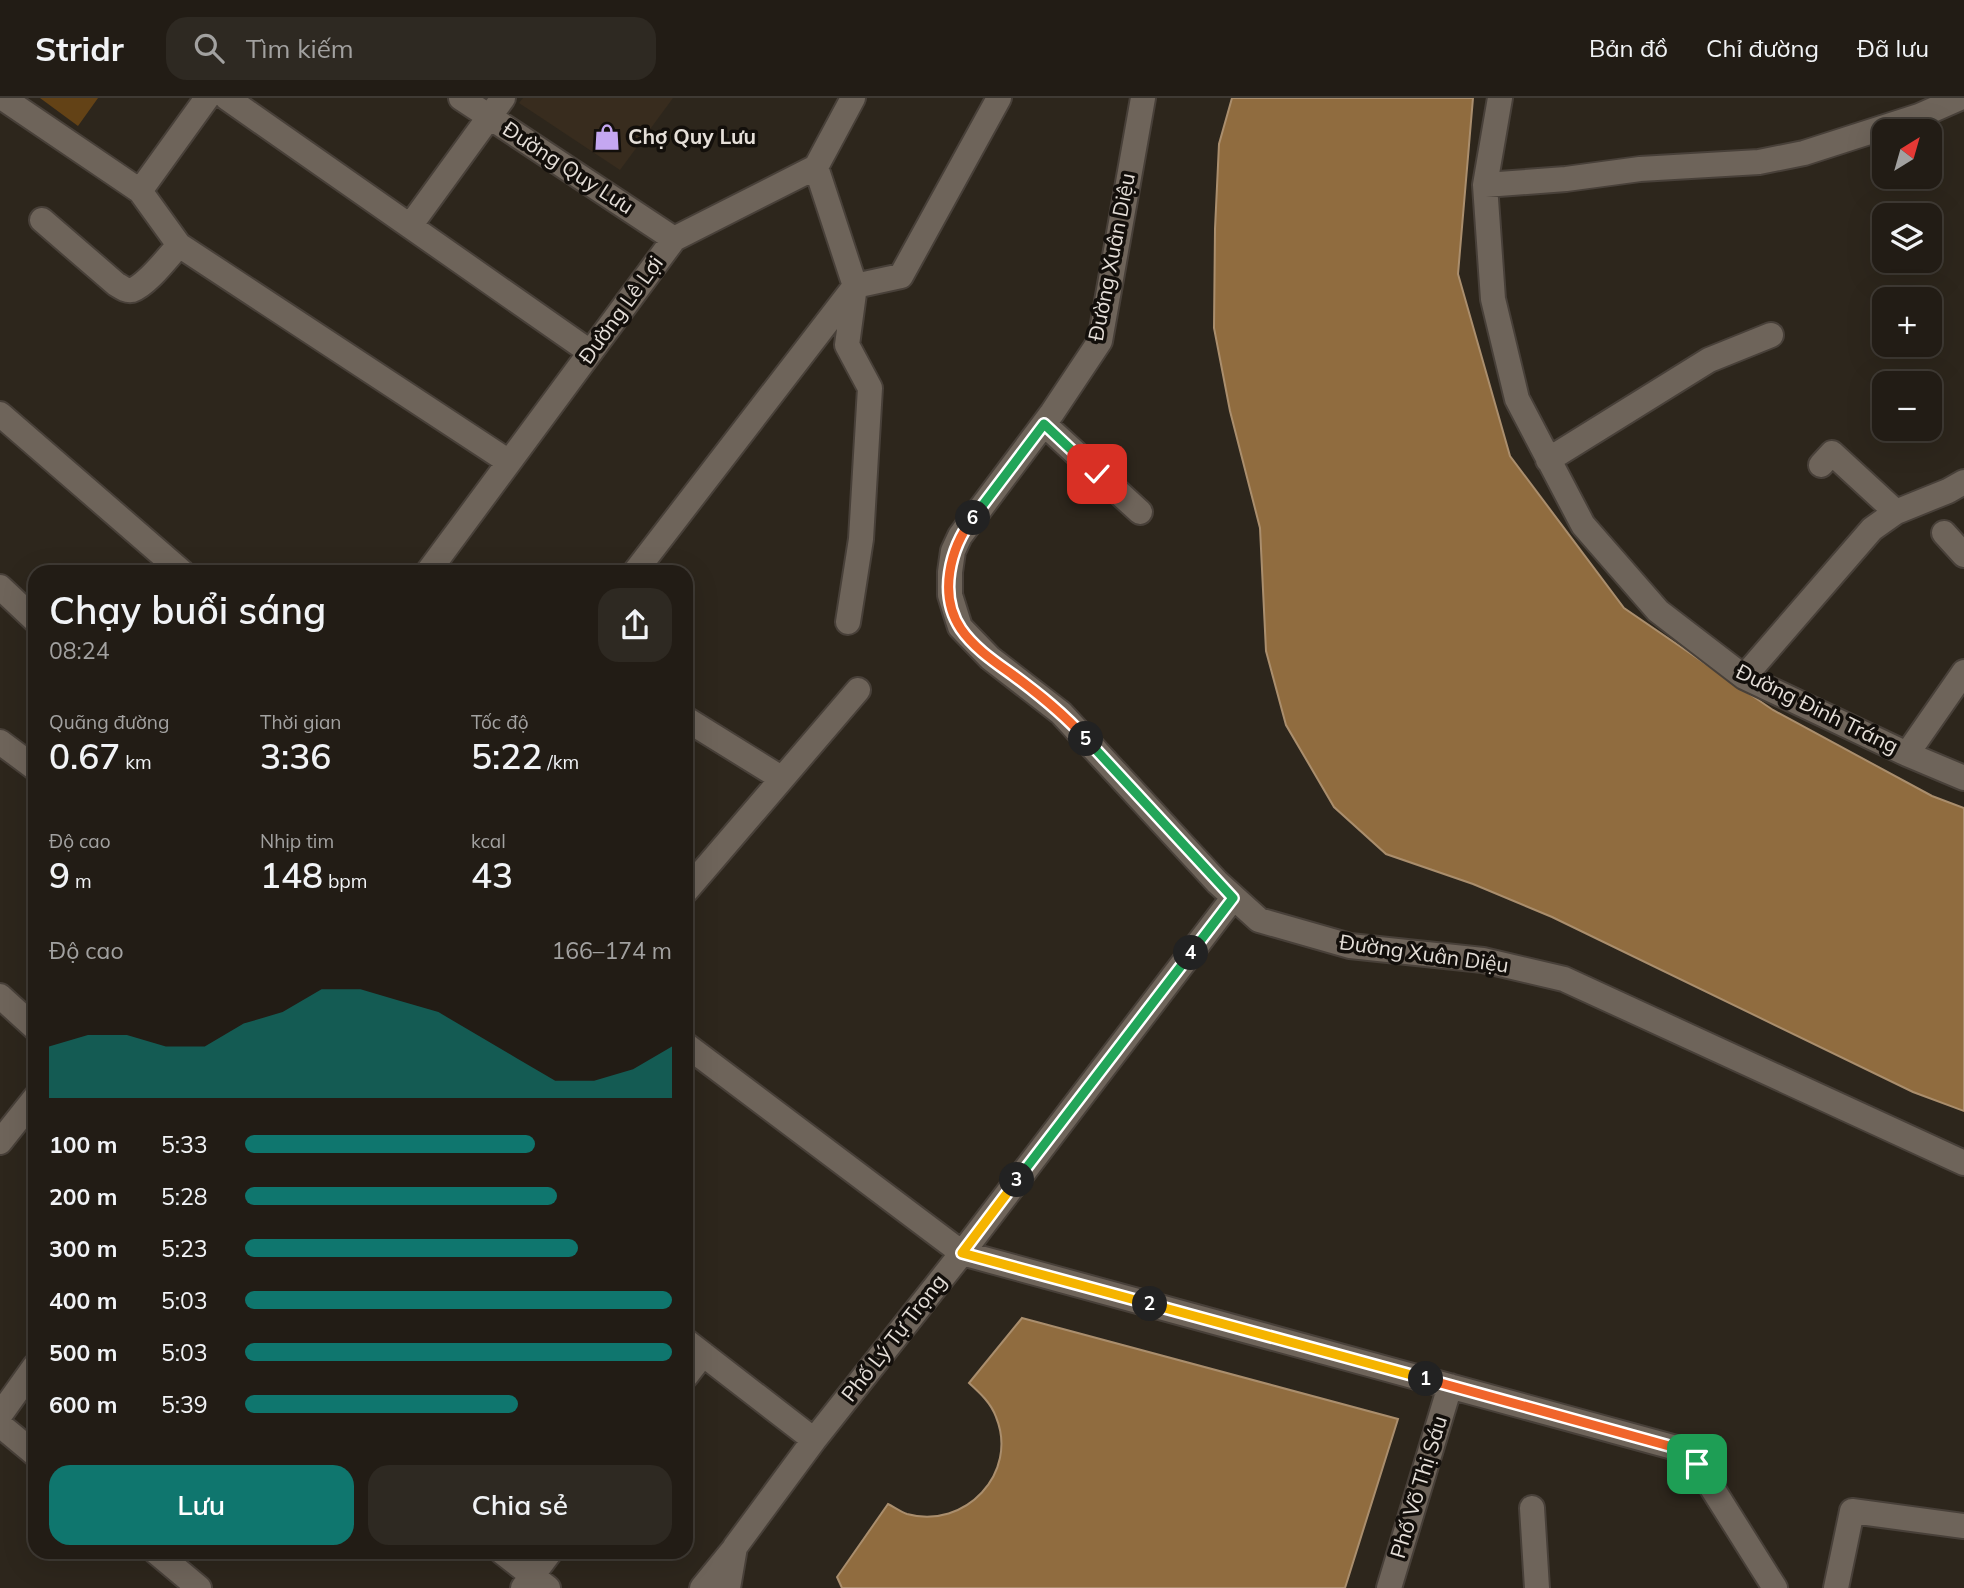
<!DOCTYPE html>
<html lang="vi">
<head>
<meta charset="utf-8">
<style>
	body { margin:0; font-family:Mulish,sans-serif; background:#2e2922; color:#f1f3f6; height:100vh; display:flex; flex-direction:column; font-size:26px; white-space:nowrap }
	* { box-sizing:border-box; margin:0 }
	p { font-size:23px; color:#a2a1a0 }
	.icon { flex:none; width:38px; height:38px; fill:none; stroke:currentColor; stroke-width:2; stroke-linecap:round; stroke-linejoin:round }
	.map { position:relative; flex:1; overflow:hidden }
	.sheet { position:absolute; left:28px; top:467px; width:665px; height:994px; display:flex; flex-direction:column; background:#221c15; border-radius:21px; box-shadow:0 7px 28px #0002,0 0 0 2px #3f3a34 }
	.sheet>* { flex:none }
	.needle { width:46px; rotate:37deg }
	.tools { position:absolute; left:1872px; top:21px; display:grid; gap:14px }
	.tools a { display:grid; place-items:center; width:70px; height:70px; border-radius:14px; background:#221c15; box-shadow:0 7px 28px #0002,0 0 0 2px #3f3a34; font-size:35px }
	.pin { position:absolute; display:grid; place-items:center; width:60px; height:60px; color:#fff; margin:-30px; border-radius:14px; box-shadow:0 4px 10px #0006 }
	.km { position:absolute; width:35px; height:35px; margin:-18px; border-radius:50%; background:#222; color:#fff; font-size:19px; line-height:35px; text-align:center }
	.round { display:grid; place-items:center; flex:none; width:74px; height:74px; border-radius:21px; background:#2e2922 }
	.headline { display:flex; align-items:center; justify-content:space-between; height:119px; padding:0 21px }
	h1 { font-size:38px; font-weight:600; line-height:52px }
	.figures { display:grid; grid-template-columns:repeat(3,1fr); gap:10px; height:119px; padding:7px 21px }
	.figures div { display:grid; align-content:center }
	.figures b { font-size:35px; font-weight:600 }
	.figures small { font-size:19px; font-weight:400 }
	.figures p { font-size:19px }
	.chart { height:196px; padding:14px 21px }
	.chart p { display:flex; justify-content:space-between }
	.chart svg { width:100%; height:126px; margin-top:7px; fill:#0f766e; opacity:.7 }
	.primary-button { display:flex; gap:14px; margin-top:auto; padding:14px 21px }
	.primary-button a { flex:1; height:80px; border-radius:21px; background:#0f766e; color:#fff; font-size:28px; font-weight:600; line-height:80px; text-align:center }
	.primary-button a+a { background:#2e2922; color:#f1f3f6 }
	ul { padding:0 21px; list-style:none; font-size:23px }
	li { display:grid; grid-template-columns:112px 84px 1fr; align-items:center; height:52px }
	li i { height:18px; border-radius:9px; background:#0f766e }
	header { display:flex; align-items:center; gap:42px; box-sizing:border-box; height:98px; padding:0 35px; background:#221c15; border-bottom:2px solid #3f3a34 }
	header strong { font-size:33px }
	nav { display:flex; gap:38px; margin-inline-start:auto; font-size:24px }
	.search { width:490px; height:63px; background:#2e2922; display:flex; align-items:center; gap:18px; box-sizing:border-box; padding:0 24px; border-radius:21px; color:#a2a1a0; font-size:26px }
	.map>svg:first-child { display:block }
	.built { fill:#382c1e }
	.green { fill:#634216 }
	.water { fill:#906c3f; stroke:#aa8e6d; stroke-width:2 }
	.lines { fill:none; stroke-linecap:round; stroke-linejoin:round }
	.minor-casing { stroke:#484039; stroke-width:28 }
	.minor { stroke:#6e645a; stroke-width:24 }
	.split-1-casing { stroke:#fff; stroke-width:14 }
	.split-2-casing { stroke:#fff; stroke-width:14 }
	.split-3-casing { stroke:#fff; stroke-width:14 }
	.split-4-casing { stroke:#fff; stroke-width:14 }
	.split-5-casing { stroke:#fff; stroke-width:14 }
	.split-6-casing { stroke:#fff; stroke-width:14 }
	.split-7-casing { stroke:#fff; stroke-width:14 }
	.split-1 { stroke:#f0652b; stroke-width:9 }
	.split-2 { stroke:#f5b400; stroke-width:9 }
	.split-3 { stroke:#f5b400; stroke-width:9 }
	.split-4 { stroke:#22a559; stroke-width:9 }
	.split-5 { stroke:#22a559; stroke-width:9 }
	.split-6 { stroke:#f0652b; stroke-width:9 }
	.split-7 { stroke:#22a559; stroke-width:9 }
	.labels { text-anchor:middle; stroke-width:7; stroke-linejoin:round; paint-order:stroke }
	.poi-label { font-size:21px; font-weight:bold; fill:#e5dfd9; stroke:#130f0b; text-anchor:start }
	.street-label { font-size:21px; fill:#e5dfd9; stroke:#130f0b }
</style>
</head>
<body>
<header>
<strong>Stridr</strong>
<div class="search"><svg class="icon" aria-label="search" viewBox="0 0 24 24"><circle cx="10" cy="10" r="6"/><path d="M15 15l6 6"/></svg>Tìm kiếm</div>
<nav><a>Bản đồ</a><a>Chỉ đường</a><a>Đã lưu</a></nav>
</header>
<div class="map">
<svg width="1964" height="1490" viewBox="0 0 1964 1490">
	<rect width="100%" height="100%" fill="#2d261c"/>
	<path class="built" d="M523,0H673L620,72L519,5Z"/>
	<path class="green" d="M40,0H98L78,28Z"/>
	<path class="water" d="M1232,0H1473L1458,176L1510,358L1624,510L1773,612L1932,698L1964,710V1013L1913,994L1552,819L1473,786L1386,756L1334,709L1286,627L1266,553L1260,430L1230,313L1214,230L1215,131L1219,46Z
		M1022,1220L1398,1321L1345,1490H842L837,1479L888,1406C894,1409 901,1414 907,1416C965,1432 1019,1375 996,1319C991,1305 980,1295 969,1285Z"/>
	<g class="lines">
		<defs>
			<path id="minor" d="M3,0L140,93L179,147L509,364
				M227,0L590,254
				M461,0L674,141
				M1143,0L1100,243L1052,315L960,438L953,453L950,474V497L960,529L990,560L1061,615L1217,784L1259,822L1350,848L1483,862L1564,881L1964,1065
				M1500,0L1485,87L1493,201L1517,301L1583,427L1658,513L1744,579L1907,656L1964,680
				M816,69L855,188L847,247L870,290L861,441L848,524
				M1485,87L1566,81L1640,71L1759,64L1804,55L1919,18L1960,0
				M140,93L207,0
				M42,122L116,186C121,189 126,193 132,192C147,187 168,159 179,147
				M410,128L503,0
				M0,316L182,474
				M1044,326L1140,414
				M1548,362L1709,262L1771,237
				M1821,367L1832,355L1896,414
				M1944,435L1964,457
				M428,474L674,141L816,69L853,0
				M635,474L855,188L901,178L999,0
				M0,489L35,522
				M1744,579L1872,431L1896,414L1948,393L1964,384
				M686,621L781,680
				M0,644L35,670
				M1907,656L1964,574
				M686,793L858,592
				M0,898L35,930
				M686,947L962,1155L1680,1351L1697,1366L1775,1490
				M0,1044L35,1000
				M686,1243L814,1342
				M686,1278L703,1256
				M0,1317L35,1268
				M0,1327L35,1356
				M1532,1410L1537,1490
				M156,1454L199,1490
				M502,1454L548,1490
				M523,1490L550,1454
				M702,1490L733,1452
				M728,1490L735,1449L814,1342L962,1155L1233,800
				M1389,1490L1450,1288
				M1836,1490L1852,1413L1964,1428"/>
		</defs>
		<use href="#minor" class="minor-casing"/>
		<use href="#minor" class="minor"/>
	</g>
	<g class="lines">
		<defs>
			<path id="split-1" d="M1426,1281L1680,1351L1697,1366"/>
			<path id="split-2" d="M1150,1206L1426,1281"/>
			<path id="split-3" d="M1017,1082L962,1155L1150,1206"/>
			<path id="split-4" d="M1017,1082L1191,855"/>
			<path id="split-5" d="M1086,641L1233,800L1191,855"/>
			<path id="split-6" d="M973,420C950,450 938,497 961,531C974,550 995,564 1013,577C1040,597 1064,616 1086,641"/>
			<path id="split-7" d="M973,420L1044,326L1097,376"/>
		</defs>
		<use href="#split-1" class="split-1-casing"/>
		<use href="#split-2" class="split-2-casing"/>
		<use href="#split-3" class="split-3-casing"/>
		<use href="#split-4" class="split-4-casing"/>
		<use href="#split-5" class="split-5-casing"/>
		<use href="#split-6" class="split-6-casing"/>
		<use href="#split-7" class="split-7-casing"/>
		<use href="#split-1" class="split-1"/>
		<use href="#split-2" class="split-2"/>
		<use href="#split-3" class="split-3"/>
		<use href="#split-4" class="split-4"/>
		<use href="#split-5" class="split-5"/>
		<use href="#split-6" class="split-6"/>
		<use href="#split-7" class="split-7"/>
	</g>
	<defs>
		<symbol id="shop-bare" viewBox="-9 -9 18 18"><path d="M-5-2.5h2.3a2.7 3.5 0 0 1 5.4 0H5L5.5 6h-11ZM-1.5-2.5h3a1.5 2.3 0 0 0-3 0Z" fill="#c4a7f1" stroke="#130f0b" stroke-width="2.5" paint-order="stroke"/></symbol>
	</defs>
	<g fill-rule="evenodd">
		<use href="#shop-bare" x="588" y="20" width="38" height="38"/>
	</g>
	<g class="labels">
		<g class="poi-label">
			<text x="628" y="46">Chợ Quy Lưu</text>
		</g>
		<g class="street-label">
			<text transform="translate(568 70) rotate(33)" y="7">Đường Quy Lưu</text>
			<text transform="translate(1112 159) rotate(-79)" y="7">Đường Xuân Diệu</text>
			<text transform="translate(621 212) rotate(-54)" y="7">Đường Lê Lợi</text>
			<text transform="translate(1817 611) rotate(26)" y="7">Đường Đinh Tráng</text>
			<text transform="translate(1424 856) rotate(8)" y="7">Đường Xuân Diệu</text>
			<text transform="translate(894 1240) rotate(-52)" y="7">Phố Lý Tự Trọng</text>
			<text transform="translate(1419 1389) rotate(-73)" y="7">Phố Võ Thị Sáu</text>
		</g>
	</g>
</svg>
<div class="tools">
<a><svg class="needle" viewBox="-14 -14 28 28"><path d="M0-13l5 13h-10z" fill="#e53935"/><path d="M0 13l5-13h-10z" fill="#a2a1a0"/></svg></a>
<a><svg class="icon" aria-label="layers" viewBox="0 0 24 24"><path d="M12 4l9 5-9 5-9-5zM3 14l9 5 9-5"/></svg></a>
<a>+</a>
<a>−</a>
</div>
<div class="pin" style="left:1697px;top:1366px;background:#1e9e55"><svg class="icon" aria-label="arrive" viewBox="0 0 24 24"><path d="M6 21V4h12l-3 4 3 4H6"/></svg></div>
<div class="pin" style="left:1097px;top:376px;background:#d93025"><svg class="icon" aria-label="check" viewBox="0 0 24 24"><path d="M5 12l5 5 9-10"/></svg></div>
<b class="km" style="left:1426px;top:1281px">1</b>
<b class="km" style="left:1150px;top:1206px">2</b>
<b class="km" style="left:1017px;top:1082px">3</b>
<b class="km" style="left:1191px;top:855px">4</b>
<b class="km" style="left:1086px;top:641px">5</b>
<b class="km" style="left:973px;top:420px">6</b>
<section class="sheet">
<div class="headline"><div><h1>Chạy buổi sáng</h1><p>08:24</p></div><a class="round"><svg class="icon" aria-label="share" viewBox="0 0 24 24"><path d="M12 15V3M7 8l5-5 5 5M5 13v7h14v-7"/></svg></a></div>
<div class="figures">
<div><p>Quãng đường</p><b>0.67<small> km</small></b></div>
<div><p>Thời gian</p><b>3:36</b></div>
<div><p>Tốc độ</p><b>5:22<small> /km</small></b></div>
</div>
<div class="figures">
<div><p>Độ cao</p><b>9<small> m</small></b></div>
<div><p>Nhịp tim</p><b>148<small> bpm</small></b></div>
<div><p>kcal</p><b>43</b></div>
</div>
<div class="chart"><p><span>Độ cao</span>166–174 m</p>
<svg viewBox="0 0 160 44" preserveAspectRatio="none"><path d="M0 44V26L10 22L20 22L30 26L40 26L50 18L60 14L70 6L80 6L90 10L100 14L110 22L120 30L130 38L140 38L150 34L160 26V44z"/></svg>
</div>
<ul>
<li><b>100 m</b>5:33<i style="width:68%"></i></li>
<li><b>200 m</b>5:28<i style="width:73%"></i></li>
<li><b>300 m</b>5:23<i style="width:78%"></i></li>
<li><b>400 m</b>5:03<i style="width:100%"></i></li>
<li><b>500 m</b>5:03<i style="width:100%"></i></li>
<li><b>600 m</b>5:39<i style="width:64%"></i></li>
</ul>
<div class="primary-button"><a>Lưu</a><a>Chia sẻ</a></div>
</section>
</div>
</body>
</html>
